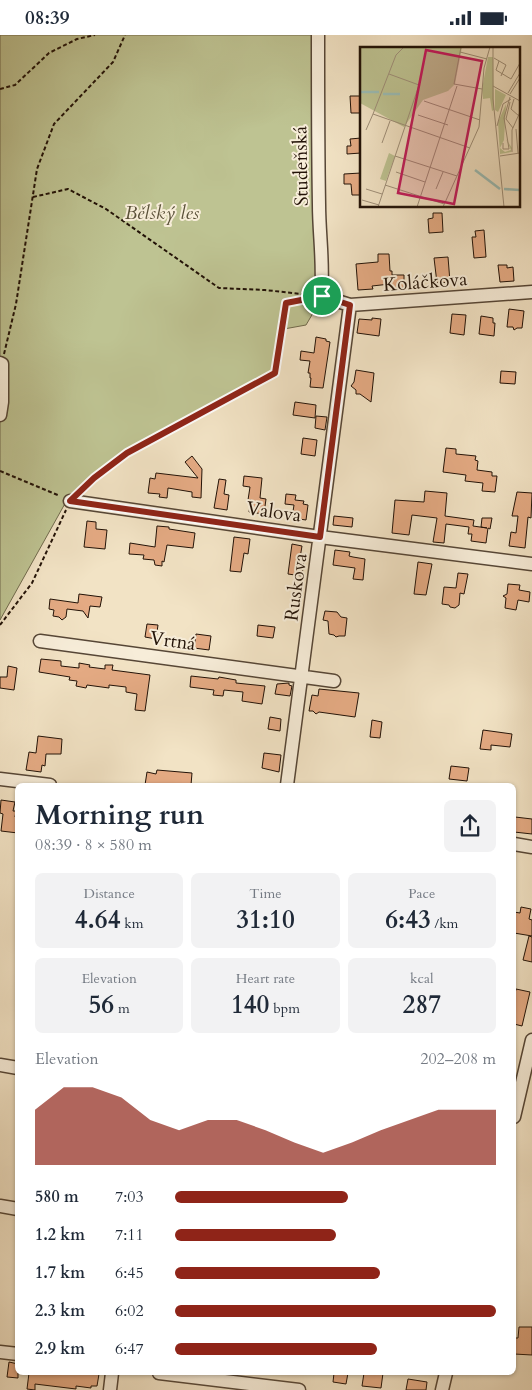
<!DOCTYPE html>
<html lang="en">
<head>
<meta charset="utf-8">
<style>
	body { margin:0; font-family:Cardo,serif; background:#f2f2f3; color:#1f2937; height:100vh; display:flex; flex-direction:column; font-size:19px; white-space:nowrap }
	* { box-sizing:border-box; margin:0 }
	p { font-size:16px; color:#747a83 }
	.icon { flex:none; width:28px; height:28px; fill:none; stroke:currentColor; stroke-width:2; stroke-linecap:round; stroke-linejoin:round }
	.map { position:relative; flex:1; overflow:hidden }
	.side { position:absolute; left:15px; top:748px; width:501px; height:592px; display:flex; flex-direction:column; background:#fff; border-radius:8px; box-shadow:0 1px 4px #0004 }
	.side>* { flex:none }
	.pin { position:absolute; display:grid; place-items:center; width:42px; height:42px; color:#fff; margin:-21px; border:2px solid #fff; border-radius:50%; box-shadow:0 1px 5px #0007 }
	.round { display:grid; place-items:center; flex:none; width:52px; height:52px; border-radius:8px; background:#f2f2f3 }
	.head { display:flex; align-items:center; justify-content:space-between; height:85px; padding:0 20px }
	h1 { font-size:28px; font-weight:600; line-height:38px }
	.stats { display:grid; grid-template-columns:repeat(3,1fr); gap:8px; height:85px; padding:5px 20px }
	.stats div { display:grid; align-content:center; border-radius:8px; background:#f2f2f3; text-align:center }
	.stats b { font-size:25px; font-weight:600 }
	.stats small { font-size:14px; font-weight:400 }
	.stats p { font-size:14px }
	.chart { height:140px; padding:10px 20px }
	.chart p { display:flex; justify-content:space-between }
	.chart svg { width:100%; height:90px; margin-top:5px; fill:#8f2418; opacity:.7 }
	ul { padding:0 20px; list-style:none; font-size:16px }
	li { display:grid; grid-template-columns:80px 60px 1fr; align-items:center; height:38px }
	li i { height:12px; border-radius:6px; background:#8f2418 }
	.status { display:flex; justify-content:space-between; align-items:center; height:35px; padding:0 25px; background:#fff; direction:ltr }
	.status svg { height:14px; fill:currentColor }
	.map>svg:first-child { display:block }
	.green { fill:#bec392; stroke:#706a4c }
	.building { fill:#e4aa83; stroke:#221207 }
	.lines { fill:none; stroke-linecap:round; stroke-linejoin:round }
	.minor-casing { stroke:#564636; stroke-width:15 }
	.path { stroke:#221207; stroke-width:2; stroke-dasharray:4 2.5; stroke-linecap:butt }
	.minor { stroke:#f7edd9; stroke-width:12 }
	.route-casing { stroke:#fff; stroke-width:10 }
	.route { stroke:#8f2418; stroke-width:6 }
	.labels { text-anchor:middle; stroke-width:4; stroke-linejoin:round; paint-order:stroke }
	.street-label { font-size:19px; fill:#221207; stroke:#f7edd9 }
	.park-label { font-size:19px; font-style:italic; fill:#595038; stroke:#f7edd9 }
	.inset-river { fill:none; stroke:#9bbeb7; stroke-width:2.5 }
	.inset-road { fill:none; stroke:#9f8f79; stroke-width:1 }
	.view { fill:#c2185b; fill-opacity:0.15; stroke:#c2185b; stroke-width:2.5 }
	.inset-edge { fill:none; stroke:#221207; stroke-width:2.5 }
</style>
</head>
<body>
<div class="status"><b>08:39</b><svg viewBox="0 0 49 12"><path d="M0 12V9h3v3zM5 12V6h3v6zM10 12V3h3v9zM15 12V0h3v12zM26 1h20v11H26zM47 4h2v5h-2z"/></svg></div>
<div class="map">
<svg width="532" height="1355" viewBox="0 0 532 1355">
	<rect width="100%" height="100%" fill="#f2e3c5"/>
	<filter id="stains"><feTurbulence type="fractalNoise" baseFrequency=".004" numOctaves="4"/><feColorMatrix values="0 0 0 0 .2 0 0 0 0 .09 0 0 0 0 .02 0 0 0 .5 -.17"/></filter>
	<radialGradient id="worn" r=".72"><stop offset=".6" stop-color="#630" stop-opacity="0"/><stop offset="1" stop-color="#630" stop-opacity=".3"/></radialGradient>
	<path class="green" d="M0,0H323L321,79L326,256L306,290L284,294L273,335L179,386L90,441L67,465L0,585Z"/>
	<path class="building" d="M350,61H361V78H351Z
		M361,103V118L347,119V111H351L350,104Z
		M361,138V160H352L351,149H344V139Z
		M433,178H442L443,197L429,198L428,184L433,183Z
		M484,195L486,222L474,223L472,202H476L475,196Z
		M378,219H389L390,236H392V240H404V253L391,254L390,249L372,251L373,254L358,255L356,229L378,227Z
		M448,222L450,247L437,248L434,223Z
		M498,230H507V233L513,232L514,246L500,247Z
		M509,274L524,276L522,293H517L514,295L513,292H507Z
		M452,279L466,280L464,300L450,298Z
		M481,281L493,283V288H495L494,301L479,299Z
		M372,283L381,284L379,301L357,298L359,284L372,285Z
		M316,302L326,304V306L330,307L323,353L310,352L311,343H310V338H308L310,326L300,325L301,316L314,318Z
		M356,335L374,338L371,367L360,359H356V355L351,351L354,347Z
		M501,336L516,337L515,349L500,348Z
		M295,367L316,370L315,383L293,380Z
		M316,381L327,382L325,395L315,393Z
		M303,403L317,405L315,421L301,419Z
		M446,413L456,414V419L476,421L475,425L478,426L477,435L492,437V441H497L495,457L482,456L483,448L465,446L466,440L443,437Z
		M192,421L202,434L201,463L192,462V457L168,453L167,463L159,462L160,459L148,458L150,443L155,444L156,438L198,443L185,427Z
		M244,441L262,443L260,463L266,464L264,479L249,477L251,465H248L250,452L243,451Z
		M219,444L226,445L224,459L229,460L227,475L214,473Z
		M425,456L447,458L445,481L474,485L473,491L487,493L481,492L482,483H492L490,494L488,493L486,508L471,506L472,499H468L469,492L446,489L444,508L433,507L437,483L412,480L409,500L392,498L395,465L424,467Z
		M517,457L532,458L531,483L528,482L525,513L509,511L511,497L516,498L518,481H512Z
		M286,459L296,460L295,465L304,466L303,469L308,470L306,485L292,483L294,470L285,469Z
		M334,481L353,483L352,492L333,490Z
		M87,486L96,487V494L107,495L105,514L84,512Z
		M157,491L169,492V494L195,498L193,513L167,510L164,527L162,526V531L155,530L154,525L143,524L144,520L129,519L130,508L155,512Z
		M234,502L250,504L248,519L244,518L241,537L230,536Z
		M292,509L302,511L300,523L304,524L302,541L288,539Z
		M335,515L350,517L349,521L353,522L365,524L363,545L353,544L355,533L333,530Z
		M418,527L432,529L426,560L414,559Z
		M458,538L468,539L464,559L460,558L459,570L455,573L450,572L449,570L442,569L444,552L456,553Z
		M508,549L520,550L519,555L530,557L529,567L518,565L516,575L505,573L506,563L503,561L507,559Z
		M79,559L102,562L100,572L90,571L88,583L83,576L67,574L66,582L62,585L59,582L53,581L54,575L49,574L50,564L78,568Z
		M325,576L337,577L341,582L347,583L345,601H339L336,602L334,600L329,599L328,586L323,585Z
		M147,589L158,590L156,604L145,602Z
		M258,590L275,592L273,603L257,601Z
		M196,599L211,601L209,615L194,613Z
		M41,624L61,626V631L79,633V628L90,630L89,632L105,634V630H113L112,635L150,640L145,676L135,675L137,659L126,657V652L109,650V653L87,650L86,653L76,651L77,646L69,645L70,642L39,637Z
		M8,631L17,633L14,655L0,653V642H7Z
		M191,641L218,644L219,642L236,645V648L265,651L262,669L242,666L243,657L224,655L223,661L213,660L214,655L190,652Z
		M289,648V650L292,651L290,661L275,659L277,649Z
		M319,654L359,658L355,682L319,677L316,679L313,676H309L312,660L318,661Z
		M270,682L281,684L280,696L268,694Z
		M372,685L382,687L380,703L370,702Z
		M483,695L512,699L510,712L491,710V715L480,714Z
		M38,701L62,704L61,719H46L45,731L42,730L41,737L26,735L29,717L36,718Z
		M264,718L281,720L279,737L262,733Z
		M451,731L469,733L467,746L449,744Z
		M157,735L192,738L191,750H145L147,737L156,739Z
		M1,765L15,767L13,776H16L15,782H18V798L1,796L3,779L0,778Z
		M515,782L532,784V799L514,797Z
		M521,872L531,874L529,884L532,885V901L514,898V877L520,878Z
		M529,901L532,902V927L523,925Z
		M516,954L530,957L522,991L514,989V964Z
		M519,1292H532V1320L514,1319V1303H518Z
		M9,1327L18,1329V1343L7,1342Z
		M29,1338H83L99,1339L97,1351H91V1353L76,1351V1354L35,1349V1355L27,1354Z
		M334,1338H348L346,1349L333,1347Z
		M364,1338H383L381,1353L362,1351Z
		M408,1344L427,1347L426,1355H406Z"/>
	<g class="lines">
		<defs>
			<path id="minor" d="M318,0C318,56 318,113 319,169C319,200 324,230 321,261L350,270L532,257
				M0,328L2,329V367L0,380
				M70,466L320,502L532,529
				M40,606L334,646
				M0,744L50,750
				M287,750L350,270
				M514,809L532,812
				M0,1030L18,1033
				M514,1082L532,1005
				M0,1171L18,1174
				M0,1317L18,1319
				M159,1338L299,1355
				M110,1355L112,1338
				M442,1355L446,1338"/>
		</defs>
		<use href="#minor" class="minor-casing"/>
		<path class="path" d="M0,54L15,50L49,18L77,4L95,0
			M33,162L68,154L106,174L219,253L265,255L310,260
			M4,319L16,269L37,134L54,89L113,27L125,0
			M0,436L60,461
			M80,456L94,443L127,418L275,338L286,269L312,263
			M0,590L32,548L66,475"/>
		<use href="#minor" class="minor"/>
	</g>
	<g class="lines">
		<defs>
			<path id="route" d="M322,261L350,270L320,502L70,466L94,443L127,418L275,338L286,268Z"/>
		</defs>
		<use href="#route" class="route-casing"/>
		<use href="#route" class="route"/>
	</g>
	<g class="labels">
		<g class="street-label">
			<text transform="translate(300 131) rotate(-91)" y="7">Studeňská</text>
			<text transform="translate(425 246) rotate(-4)" y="7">Koláčkova</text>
			<text transform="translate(274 476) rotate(8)" y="7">Valova</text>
			<text transform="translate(295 552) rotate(-82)" y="7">Ruskova</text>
			<text transform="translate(173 605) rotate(8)" y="7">Vrtná</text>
		</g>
		<g class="park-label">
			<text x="162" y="184">Bělský les</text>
		</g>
	</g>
	<g transform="translate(360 12)">
		<rect width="160" height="160" fill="#f2e3c5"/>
		<path d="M0,0H102L95,37L88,44L63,53L44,80L0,56ZM128,10H133L134,63L132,64L130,51L123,52L122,42ZM135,42L146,48L138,65L135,63ZM146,57L144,93L140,101L145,105L151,103L146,92L152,101L151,105L140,107L138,75ZM29,106L35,109L26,134L20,132Z" fill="#bec392"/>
		<path class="inset-river" d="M0,45H19M23,47H40M115,123L140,142M144,142L160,143"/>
		<path class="inset-road" d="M101,0L94,37L122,42M133,0V52L144,160M100,5L127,12M134,11L146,18L141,29M139,14L136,23L151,32M151,32L160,16M133,39L160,54M148,46L160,26M150,47L160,31M154,52L151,62L159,69M64,54L120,73M150,55L146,72L153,81M13,67L36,8L44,0M58,68L88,78M160,78V100M137,79L143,57L151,52M156,82L158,106M6,83L13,67L110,101M22,96L30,74M143,96V102H149L144,71L150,50M152,105V83L160,65M35,109L97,129M140,109L160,106M36,125L65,135M25,138L84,157M6,142L22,147M76,142L83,125M2,153L19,158M18,160L59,38L29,27M57,160L97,39M83,160L119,80L124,21L130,0"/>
		<path class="view" d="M66,3L122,14L94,157L38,146Z"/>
		<rect width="160" height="160" class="inset-edge"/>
	</g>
	<rect width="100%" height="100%" filter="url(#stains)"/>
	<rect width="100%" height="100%" fill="url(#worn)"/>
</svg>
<div class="pin" style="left:322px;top:261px;background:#1e9e55"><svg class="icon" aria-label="arrive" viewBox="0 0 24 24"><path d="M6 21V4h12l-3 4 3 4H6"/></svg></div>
<section class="side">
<div class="head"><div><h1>Morning run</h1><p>08:39 · 8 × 580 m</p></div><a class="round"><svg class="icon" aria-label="share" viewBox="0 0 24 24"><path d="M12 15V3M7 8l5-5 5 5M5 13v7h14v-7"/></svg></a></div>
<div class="stats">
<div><p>Distance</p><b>4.64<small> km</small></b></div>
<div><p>Time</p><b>31:10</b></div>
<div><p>Pace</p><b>6:43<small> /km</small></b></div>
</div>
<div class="stats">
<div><p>Elevation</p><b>56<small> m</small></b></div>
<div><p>Heart rate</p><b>140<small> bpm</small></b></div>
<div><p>kcal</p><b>287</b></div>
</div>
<div class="chart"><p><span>Elevation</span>202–208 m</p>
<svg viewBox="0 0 160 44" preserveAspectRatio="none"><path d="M0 44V17L10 6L20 6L30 11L40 22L50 27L60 22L70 22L80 27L90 33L100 38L110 33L120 27L130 22L140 17L150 17L160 17V44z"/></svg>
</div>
<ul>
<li><b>580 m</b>7:03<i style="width:54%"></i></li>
<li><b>1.2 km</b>7:11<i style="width:50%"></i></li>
<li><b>1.7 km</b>6:45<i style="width:64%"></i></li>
<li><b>2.3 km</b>6:02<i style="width:100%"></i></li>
<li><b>2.9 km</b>6:47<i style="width:63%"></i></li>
</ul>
</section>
</div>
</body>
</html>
